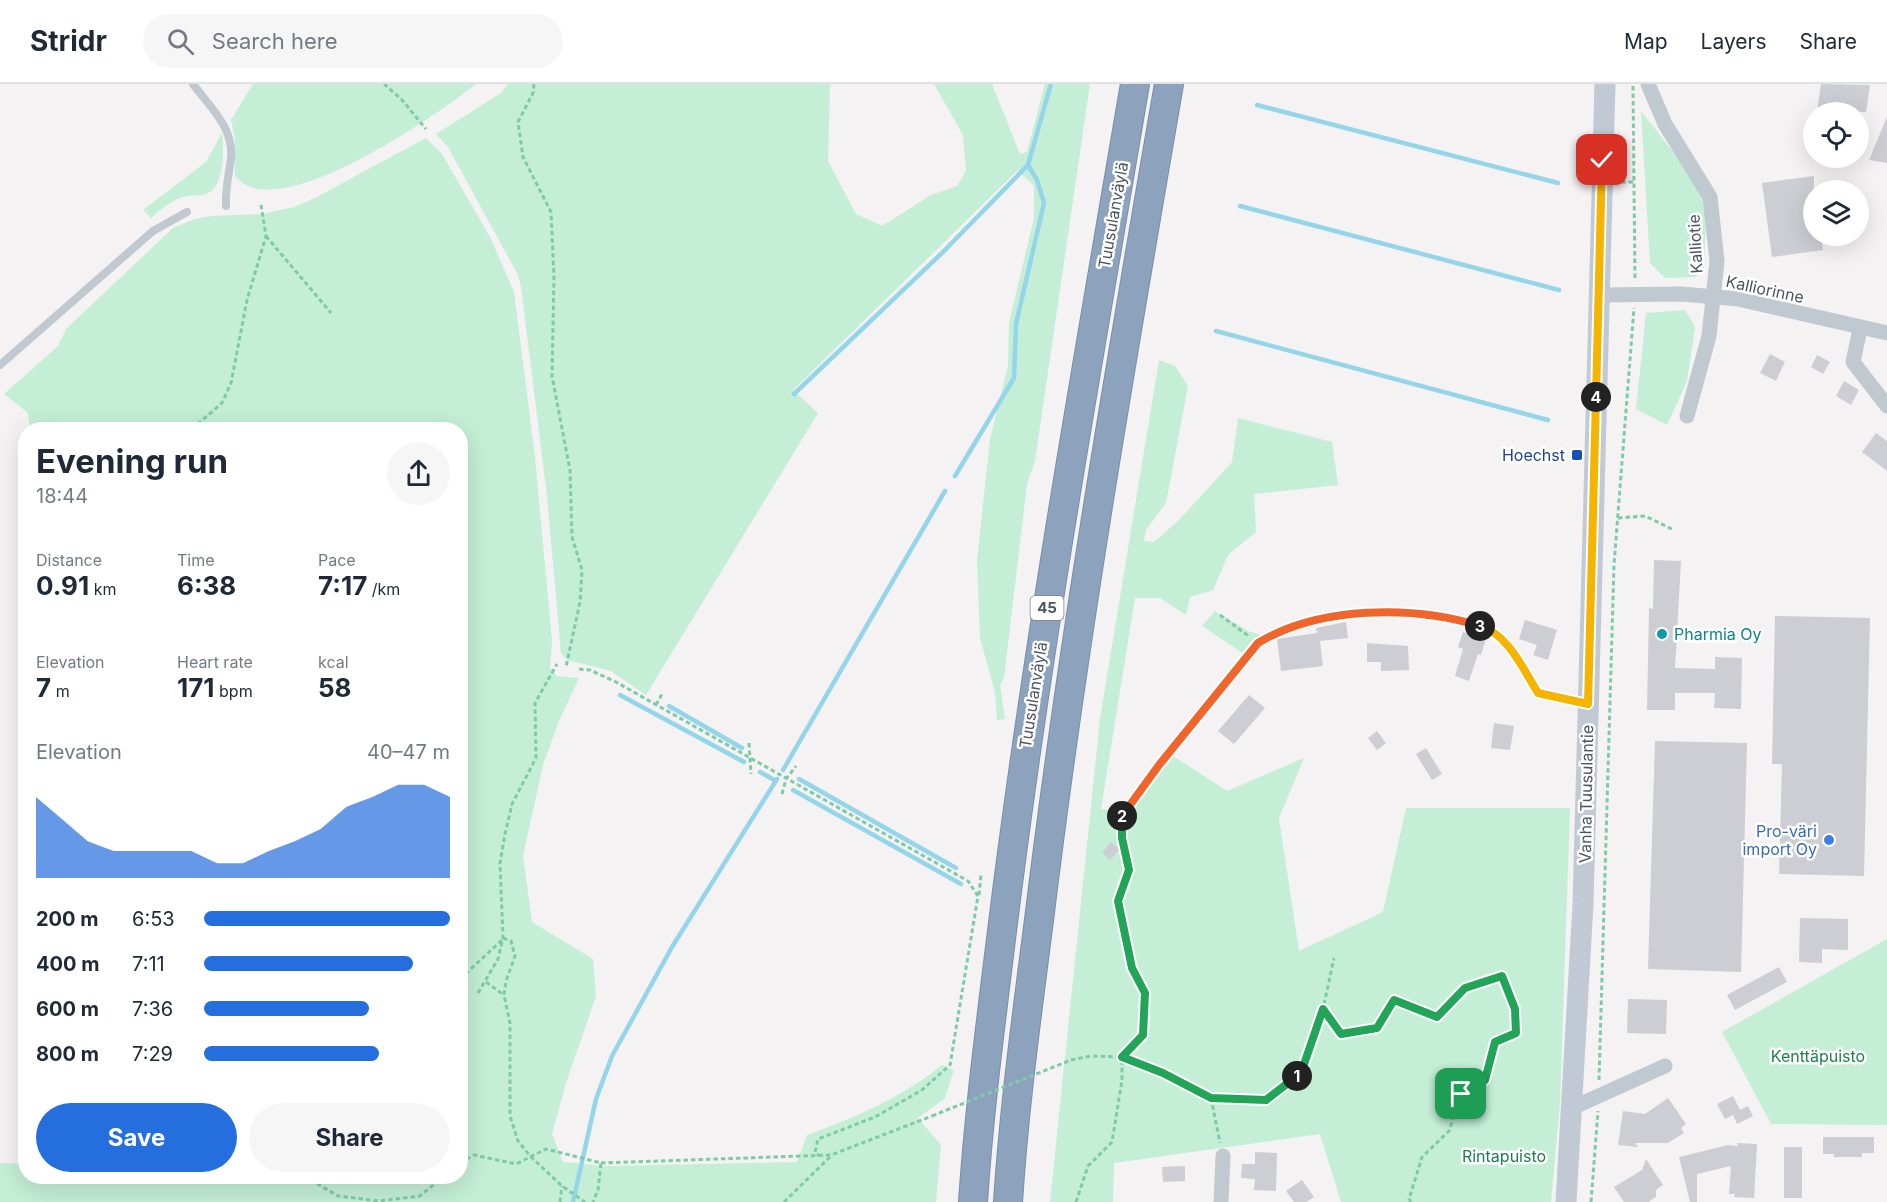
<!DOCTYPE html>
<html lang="en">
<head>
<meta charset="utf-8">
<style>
	body { margin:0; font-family:Inter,sans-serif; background:#f6f6f7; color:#1f2937; height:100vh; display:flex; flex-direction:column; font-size:22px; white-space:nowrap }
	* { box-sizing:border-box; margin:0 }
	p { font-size:20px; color:#747a83 }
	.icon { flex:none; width:33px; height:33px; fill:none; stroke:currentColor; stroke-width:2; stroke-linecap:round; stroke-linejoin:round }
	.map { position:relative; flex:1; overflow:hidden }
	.side { position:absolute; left:18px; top:338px; width:450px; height:762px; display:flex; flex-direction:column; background:#fff; border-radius:24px; box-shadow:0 6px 24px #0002 }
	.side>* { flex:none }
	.fabs { position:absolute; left:1803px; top:18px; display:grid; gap:12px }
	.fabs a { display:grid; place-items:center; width:66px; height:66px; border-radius:50%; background:#fff; box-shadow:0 6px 24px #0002; font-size:30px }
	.pin { position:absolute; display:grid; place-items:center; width:51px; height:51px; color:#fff; margin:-26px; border-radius:12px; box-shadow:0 3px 9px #0006 }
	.km { position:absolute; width:30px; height:30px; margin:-15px; border-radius:50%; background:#222; color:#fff; font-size:16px; line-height:30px; text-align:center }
	.round { display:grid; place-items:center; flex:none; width:63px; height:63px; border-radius:32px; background:#f6f6f7 }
	.head { display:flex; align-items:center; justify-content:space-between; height:102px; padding:0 18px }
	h1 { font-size:33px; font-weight:700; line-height:45px }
	.stats { display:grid; grid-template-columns:repeat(3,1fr); gap:9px; height:102px; padding:6px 18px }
	.stats div { display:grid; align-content:center }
	.stats b { font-size:26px; font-weight:700 }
	.stats small { font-size:16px; font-weight:400 }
	.stats p { font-size:16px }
	.chart { height:168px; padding:12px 18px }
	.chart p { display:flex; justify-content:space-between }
	.chart svg { width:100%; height:108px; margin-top:6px; fill:#246fdd; opacity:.7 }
	.primary-button { display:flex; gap:12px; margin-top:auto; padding:12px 18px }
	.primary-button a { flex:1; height:69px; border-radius:36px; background:#246fdd; color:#fff; font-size:24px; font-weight:700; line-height:69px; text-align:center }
	.primary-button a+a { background:#f6f6f7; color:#1f2937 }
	ul { padding:0 18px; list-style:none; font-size:20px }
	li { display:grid; grid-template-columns:96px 72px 1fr; align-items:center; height:45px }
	li i { height:15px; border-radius:8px; background:#246fdd }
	header { display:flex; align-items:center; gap:36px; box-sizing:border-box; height:84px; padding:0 30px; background:#fff; border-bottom:2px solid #e0e1e3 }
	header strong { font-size:28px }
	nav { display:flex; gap:33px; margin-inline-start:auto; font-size:21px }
	.search { width:420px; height:54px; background:#f6f6f7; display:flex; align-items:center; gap:15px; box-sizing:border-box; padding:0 21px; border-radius:33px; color:#747a83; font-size:22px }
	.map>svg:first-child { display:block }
	.green { fill:#c4eed6 }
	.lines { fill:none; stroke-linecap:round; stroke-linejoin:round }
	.stream { stroke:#94d5e9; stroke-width:4.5 }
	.building { fill:#ccced4 }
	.highway-casing { stroke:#788ea9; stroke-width:30 }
	.path { stroke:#7ecba7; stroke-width:3; stroke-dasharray:4.5 3; stroke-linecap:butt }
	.lane { stroke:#c1c9d0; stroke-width:8 }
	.street { stroke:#c1c9d0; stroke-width:15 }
	.secondary { stroke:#c1cad4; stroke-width:21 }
	.highway { stroke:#8da3bd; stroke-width:28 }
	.path-bridge { stroke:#7ecba7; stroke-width:3; stroke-dasharray:4.5 3; stroke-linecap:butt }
	.split-1-casing { stroke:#fff; stroke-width:12 }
	.split-2-casing { stroke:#fff; stroke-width:12 }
	.split-3-casing { stroke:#fff; stroke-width:12 }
	.split-4-casing { stroke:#fff; stroke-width:12 }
	.split-5-casing { stroke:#fff; stroke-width:12 }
	.split-1 { stroke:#22a559; stroke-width:8 }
	.split-2 { stroke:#22a559; stroke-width:8 }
	.split-3 { stroke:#f0652b; stroke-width:8 }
	.split-4 { stroke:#f5b400; stroke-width:8 }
	.split-5 { stroke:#f5b400; stroke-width:8 }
	.transit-dot { fill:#1a4fb4; stroke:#fff; stroke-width:2 }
	.culture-dot { fill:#0f9aa8; stroke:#fff; stroke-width:2 }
	.shop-dot { fill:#3f7fe0; stroke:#fff; stroke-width:2 }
	.labels { text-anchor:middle; stroke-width:5; stroke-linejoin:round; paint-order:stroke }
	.shield { fill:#fff; stroke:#81888f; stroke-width:1.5 }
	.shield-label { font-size:15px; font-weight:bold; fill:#4b555f }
	.street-label { font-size:16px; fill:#4b555f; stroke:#fff }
	.transit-label { font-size:16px; fill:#164399; stroke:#fff; text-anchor:end }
	.culture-label { font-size:16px; fill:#0d838f; stroke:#fff; text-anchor:start }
	.shop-label { font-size:16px; fill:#366cbe; stroke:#fff; text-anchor:end }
	.park-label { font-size:16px; fill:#1d7f50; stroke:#fff }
</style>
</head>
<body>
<header>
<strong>Stridr</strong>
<div class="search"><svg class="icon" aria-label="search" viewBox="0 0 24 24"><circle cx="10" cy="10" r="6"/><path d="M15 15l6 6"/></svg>Search here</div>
<nav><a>Map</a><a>Layers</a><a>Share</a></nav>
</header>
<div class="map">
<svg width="1887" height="1118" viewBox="0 0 1887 1118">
	<rect width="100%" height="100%" fill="#f4f2f2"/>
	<path class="green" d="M253,0H476C437,31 276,144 235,92V56L231,36Z
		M508,0H830L828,77L856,130L882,142L931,111L957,102L966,87L963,51L934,0H992L1020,70L1027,68L1045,0H1090L1035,377L1027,400L1004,594L1000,601L1005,635L997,636L995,608L980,554L977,476L990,356L1008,282L1009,239L1034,134V102L1018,86L793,306L818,329L646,611L611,587L567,576L561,569L547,412L521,203L518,191L448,63L436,50L501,9Z
		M1641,27L1699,101L1706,132L1704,185L1696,193L1665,194L1650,179Z
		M222,49C224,65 225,104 206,110C200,112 193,111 187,112C174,114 161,125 151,134L143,126L206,78Z
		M426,54L442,70L490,153L514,208L535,373L552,557L550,584L557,592L579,594L559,637L543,681L523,772L532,838L593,875L596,912L566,999L552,1050L563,1078L606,1082L797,1078L807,1051C856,1033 901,1014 942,981L954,986L945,1014L918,1034L941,1061L936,1118H0V1079L25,1080L26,1092H460V345H30L28,329L4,310L58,262L66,245L173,144L195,135L212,132L262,130L294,123L315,114Z
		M1685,226L1695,243L1687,297L1667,341L1636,325L1646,229Z
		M1159,276L1175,282L1188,302L1166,419L1146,446L1144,457L1154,458L1178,437L1232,378L1238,334L1332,358L1338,401L1254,410L1256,448L1228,471L1213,506L1190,513L1186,531L1160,514H1135L1101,725L1119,728L1164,666L1227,707L1304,674L1279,734L1299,867L1383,828L1406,724H1570L1560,1019L1551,1118H1341L1320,1050L1114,1079L1113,1118H1050L1100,635Z
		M1215,527L1248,547L1261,551L1244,570L1202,542Z
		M1887,855V1041L1771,1040L1722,948Z"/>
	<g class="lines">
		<path class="stream" d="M1257,21L1558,99
			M1240,122L1559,206
			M1216,247L1548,336
			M794,310L943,168L1028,81
			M955,392L1014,294L1016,240L1044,119L1037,96L1028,81L1051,0
			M620,611L744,678
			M669,622L742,664
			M783,686L945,407
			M760,688L776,697
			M799,695L956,784
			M793,706L961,800
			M573,1118L596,1015L612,972L672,863L777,695"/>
	</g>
	<path class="building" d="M1821,0L1870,1L1866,28H1817Z
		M1887,33V79L1869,76Z
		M1814,92V152H1821L1823,166L1772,173L1762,99Z
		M1770,270L1785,278L1776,297L1760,289Z
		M1817,271L1830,278L1823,290L1811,283Z
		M1844,297L1859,306L1851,321L1836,312Z
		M1876,349L1887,357V387L1862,368Z
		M1654,476L1681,477L1675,584L1715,585V573L1742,574L1741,625L1714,624L1715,609H1675V626H1647L1649,524L1653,525Z
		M1775,532L1870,534L1864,792L1779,790L1782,680H1772Z
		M1525,536L1557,546L1548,576L1533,571L1537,561L1519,555Z
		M1346,538L1348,554L1320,557L1323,582L1281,587L1277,555L1317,549L1316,544Z
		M1463,548L1486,555L1481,571L1478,570L1469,597L1455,592L1463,565L1458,563Z
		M1367,559L1408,562L1409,586L1381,587V578H1367Z
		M1249,611L1265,624L1234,660L1218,647Z
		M1494,639L1514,642L1510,666L1491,664Z
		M1377,647L1386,659L1377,666L1368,654Z
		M1655,657L1747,659L1741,888L1648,885Z
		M1426,664L1442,690L1432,696L1416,670Z
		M1111,758L1120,765L1110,776L1102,769Z
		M1800,834L1848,835V866L1822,865V879L1799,878Z
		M1779,883L1787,898L1735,926L1727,911Z
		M1628,915L1667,916L1666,950L1627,949Z
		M1733,1012L1740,1026L1748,1022L1753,1032L1737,1040L1733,1031L1725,1035L1717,1020Z
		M1668,1014L1686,1040L1681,1044L1684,1049L1668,1059H1635L1638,1063L1618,1061L1623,1027L1645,1030Z
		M1823,1053H1874V1069H1862V1073H1834V1070H1823Z
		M1737,1059L1757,1060L1754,1114L1734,1113L1735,1110H1729L1731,1082L1697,1090V1118H1690L1679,1073L1728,1061L1738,1062Z
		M1784,1063H1802V1114H1784Z
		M1255,1068L1277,1069L1276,1107L1254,1106L1255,1095L1241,1094L1242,1080H1255Z
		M1646,1075L1663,1101L1656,1106V1113L1648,1118H1624L1614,1103L1642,1086Z
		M1185,1082V1097L1163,1098L1162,1083Z
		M1302,1096L1314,1113L1306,1118H1294L1286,1107Z"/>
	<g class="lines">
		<defs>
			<path id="highway" d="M973,1118C979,1027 991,937 1002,847C1037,563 1087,282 1135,0
				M1008,1118C1014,1024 1027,930 1039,836C1073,556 1121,278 1169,0"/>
		</defs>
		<use href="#highway" class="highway-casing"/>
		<path class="path" d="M384,0L402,16L426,45
			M534,0L533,9L518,38L523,73L551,128L554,193L552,292L570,386L572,453L582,486L580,518L566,583
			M1633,2L1635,197
			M1621,98H1635
			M266,152L331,229
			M192,345L222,319L231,299L247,216L266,152L261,121
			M1618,434L1645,432L1672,445
			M1220,531L1250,553
			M579,585L590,586L616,598L968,797L978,812L950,981L922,1006L875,1033L818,1055L815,1068L819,1072
			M656,621L662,610
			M749,659L751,690
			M782,710L786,695L796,682
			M979,811L981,790
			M503,854L511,857L515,872L506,897L504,911L510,939V1032L518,1057L531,1073L562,1102L585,1118
			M460,895L502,856
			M486,898L504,911
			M478,909L498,875L503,854L500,779L505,750L512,720L536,674L535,619L557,580
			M1323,925L1341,950L1377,944L1394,916L1437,933L1465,904L1502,892L1515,925L1516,949L1495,958L1485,996L1461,1010L1449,1047L1422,1073L1409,1115L1411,1118
			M1071,976L1091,972L1122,973L1143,951L1145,909L1132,884L1118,817L1129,786L1122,741
			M1599,996L1614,481L1634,224
			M1211,1014L1220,1059
			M460,1079L474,1071L516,1080L546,1065L601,1079L598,1106L593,1118
			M601,1079L831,1071L932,1032
			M304,1092L338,1112L379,1117L420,1112L444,1092
			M560,1118L562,1102
			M784,1118L830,1073
			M1076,1118L1088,1082L1112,1058L1122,996V973L1163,989L1211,1014L1266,1016L1301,989L1323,925L1334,874
			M1591,1118L1598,1027"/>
		<path class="lane" d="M193,0C210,23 234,44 231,74C229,91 225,105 226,122
			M0,281L153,147L187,128
			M1122,730L1159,681L1258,559L1273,550L1322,536L1372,527L1462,536L1490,545L1509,563L1538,609L1587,619"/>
		<path class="street" d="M1648,0L1665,40L1710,113L1717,177L1709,252L1687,332
			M1598,211L1682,210L1738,215L1887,249
			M1860,245L1853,278L1887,322
			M1572,1024L1665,982
			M1221,1118L1223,1072"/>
		<path class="secondary" d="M1566,1118L1583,820L1605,0"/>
		<use href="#highway" class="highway"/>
		<path class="path-bridge" d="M932,1032L1071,976"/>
	</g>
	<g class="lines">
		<defs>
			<path id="split-1" d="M1297,992L1301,989L1323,925L1341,950L1377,944L1394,916L1437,933L1465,904L1502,892L1515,925L1516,949L1495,958L1485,996L1461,1010"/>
			<path id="split-2" d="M1122,732V754L1129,786L1118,817L1132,884L1145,909L1143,951L1122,973L1163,989L1211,1014L1266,1016L1297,992"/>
			<path id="split-3" d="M1122,732L1159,681L1258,559C1319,522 1413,521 1480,542"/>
			<path id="split-4" d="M1480,542C1508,550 1523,585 1538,609L1588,620L1596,313"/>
			<path id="split-5" d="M1596,313L1602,76"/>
		</defs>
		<use href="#split-1" class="split-1-casing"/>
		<use href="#split-2" class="split-2-casing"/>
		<use href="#split-3" class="split-3-casing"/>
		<use href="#split-4" class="split-4-casing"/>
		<use href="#split-5" class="split-5-casing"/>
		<use href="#split-1" class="split-1"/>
		<use href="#split-2" class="split-2"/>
		<use href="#split-3" class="split-3"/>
		<use href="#split-4" class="split-4"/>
		<use href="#split-5" class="split-5"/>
	</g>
	<rect class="transit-dot" x="1571" y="365" width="12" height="12" rx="3"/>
	<circle class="culture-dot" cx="1662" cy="550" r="6"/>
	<circle class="shop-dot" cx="1829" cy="756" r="6"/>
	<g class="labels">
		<rect class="shield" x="1030.5" y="512" width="33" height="24" rx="4.5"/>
		<g class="shield-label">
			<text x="1047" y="529">45</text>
		</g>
		<g class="street-label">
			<text transform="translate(1113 131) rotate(-80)" y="6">Tuusulanväylä</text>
			<text transform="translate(1695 160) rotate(-93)" y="6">Kalliotie</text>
			<text transform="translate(1765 205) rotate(12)" y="6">Kalliorinne</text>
			<text transform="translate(1033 611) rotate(-81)" y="6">Tuusulanväylä</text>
			<text transform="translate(1586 710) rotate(-89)" y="6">Vanha Tuusulantie</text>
		</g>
		<g class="transit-label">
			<text x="1565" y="377">Hoechst</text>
		</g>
		<g class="culture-label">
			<text x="1674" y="556">Pharmia Oy</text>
		</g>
		<g class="shop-label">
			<text x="1817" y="753">Pro-väri<tspan x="1817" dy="18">import Oy</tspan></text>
		</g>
		<g class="park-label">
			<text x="1818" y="978">Kenttäpuisto</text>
			<text x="1504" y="1078">Rintapuisto</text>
		</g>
	</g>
</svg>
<div class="fabs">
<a><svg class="icon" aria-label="locate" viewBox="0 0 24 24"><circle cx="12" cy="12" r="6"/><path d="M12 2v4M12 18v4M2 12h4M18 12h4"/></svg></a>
<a><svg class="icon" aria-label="layers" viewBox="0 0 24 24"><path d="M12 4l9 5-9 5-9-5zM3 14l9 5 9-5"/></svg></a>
</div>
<div class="pin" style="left:1461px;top:1010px;background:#1e9e55"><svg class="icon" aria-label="arrive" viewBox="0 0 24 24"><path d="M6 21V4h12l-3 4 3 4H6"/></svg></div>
<div class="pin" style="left:1602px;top:76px;background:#d93025"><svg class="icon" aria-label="check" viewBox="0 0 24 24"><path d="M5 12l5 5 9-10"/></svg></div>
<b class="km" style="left:1297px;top:992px">1</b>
<b class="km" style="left:1122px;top:732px">2</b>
<b class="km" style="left:1480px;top:542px">3</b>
<b class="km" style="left:1596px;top:313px">4</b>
<section class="side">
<div class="head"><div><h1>Evening run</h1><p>18:44</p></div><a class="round"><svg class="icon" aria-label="share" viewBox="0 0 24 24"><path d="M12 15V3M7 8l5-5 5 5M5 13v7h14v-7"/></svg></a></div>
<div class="stats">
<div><p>Distance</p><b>0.91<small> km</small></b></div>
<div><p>Time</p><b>6:38</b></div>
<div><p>Pace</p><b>7:17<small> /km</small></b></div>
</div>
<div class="stats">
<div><p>Elevation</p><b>7<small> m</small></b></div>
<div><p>Heart rate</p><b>171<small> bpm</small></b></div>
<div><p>kcal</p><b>58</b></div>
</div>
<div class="chart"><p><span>Elevation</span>40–47 m</p>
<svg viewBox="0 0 160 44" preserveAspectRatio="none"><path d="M0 44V11L10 20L20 29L30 33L40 33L50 33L60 33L70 38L80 38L90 33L100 29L110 24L120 15L130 11L140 6L150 6L160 11V44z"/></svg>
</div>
<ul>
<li><b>200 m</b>6:53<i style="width:100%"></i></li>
<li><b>400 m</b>7:11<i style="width:85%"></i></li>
<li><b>600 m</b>7:36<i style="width:67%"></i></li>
<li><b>800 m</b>7:29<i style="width:71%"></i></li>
</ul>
<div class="primary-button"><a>Save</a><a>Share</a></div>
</section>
</div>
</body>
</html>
